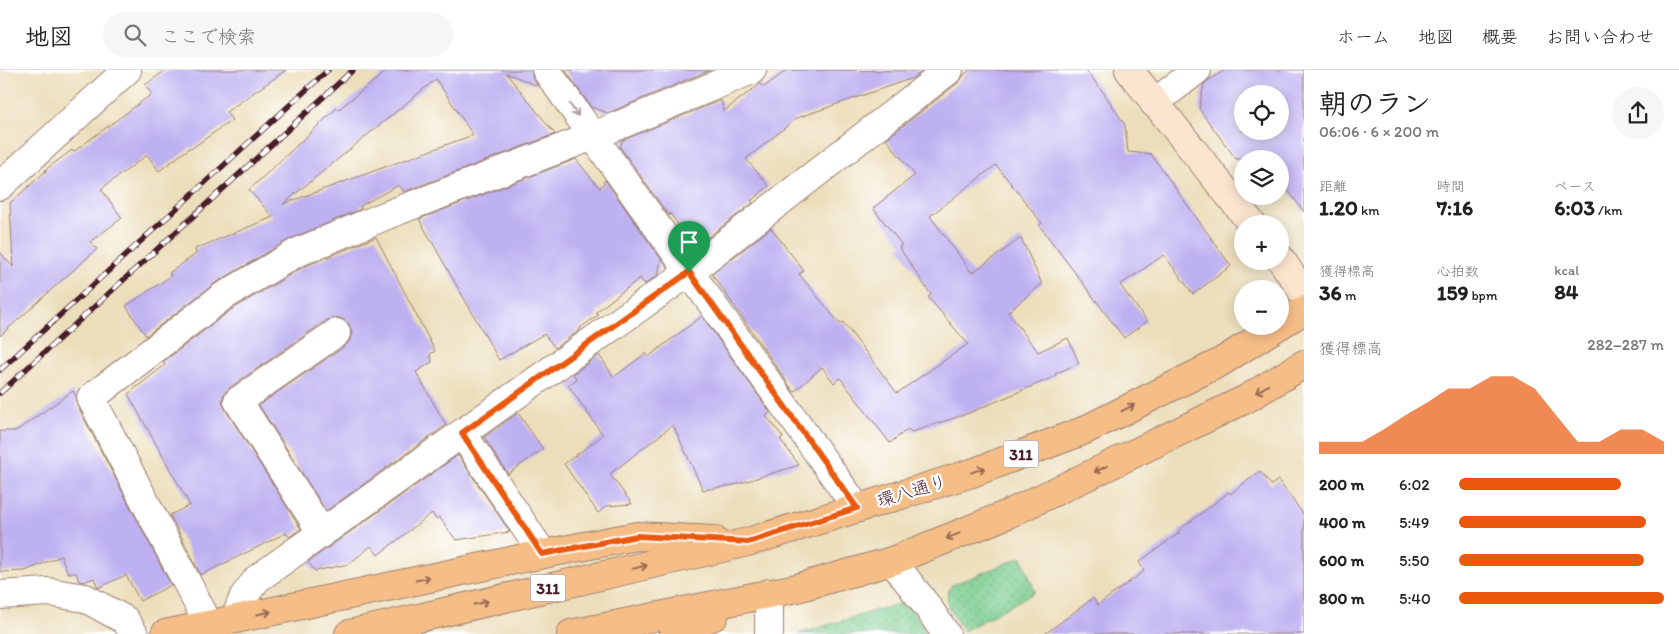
<!DOCTYPE html>
<html lang="ja">
<head>
<meta charset="utf-8">
<style>
	body { margin:0; font-family:Itim,"Klee One",sans-serif; background:#f6f6f6; color:#222; height:100vh; display:flex; flex-direction:column; font-size:19px; white-space:nowrap }
	* { box-sizing:border-box; margin:0 }
	p { font-size:16px; color:#767676 }
	.icon { flex:none; width:28px; height:28px; fill:none; stroke:currentColor; stroke-width:2; stroke-linecap:round; stroke-linejoin:round }
	.map { position:relative; flex:1; overflow:hidden }
	.drawer { display:flex; flex-direction:column; background:#fff; width:375px }
	.drawer>* { flex:none }
	.buttons { position:absolute; left:1234px; top:15px; display:grid; gap:10px }
	.buttons a { display:grid; place-items:center; width:55px; height:55px; border-radius:50%; background:#fff; box-shadow:0 2px 12px #0003; font-size:25px }
	.pin { position:absolute; display:grid; place-items:center; width:42px; height:42px; color:#fff; margin:-51px -21px; border-radius:50% 50% 50% 0; rotate:-45deg; box-shadow:0 0 5px #0007 }
	.pin .icon { rotate:45deg }
	.round { display:grid; place-items:center; flex:none; width:52px; height:52px; border-radius:26px; background:#f6f6f6 }
	.overview { display:flex; align-items:center; justify-content:space-between; height:85px; padding:0 15px }
	h1 { font-size:28px; font-weight:800; line-height:38px }
	.stats { display:grid; grid-template-columns:repeat(3,1fr); gap:8px; height:85px; padding:5px 15px }
	.stats div { display:grid; align-content:center }
	.stats b { font-size:21px; font-weight:800 }
	.stats small { font-size:14px; font-weight:400 }
	.stats p { font-size:14px }
	.chart { height:140px; padding:10px 15px }
	.chart p { display:flex; justify-content:space-between }
	.chart svg { width:100%; height:90px; margin-top:5px; fill:#ea580c; opacity:.7 }
	ul { padding:0 15px; list-style:none; font-size:16px }
	li { display:grid; grid-template-columns:80px 60px 1fr; align-items:center; height:38px }
	li i { height:12px; border-radius:6px; background:#ea580c }
	header { display:flex; align-items:center; gap:30px; box-sizing:border-box; height:70px; padding:0 25px; background:#fff; border-bottom:1px solid #e0e0e0 }
	header strong { font-size:24px }
	nav { display:flex; gap:28px; margin-inline-start:auto; font-size:18px }
	.search { width:350px; height:45px; background:#f6f6f6; display:flex; align-items:center; gap:12px; box-sizing:border-box; padding:0 18px; border-radius:28px; color:#767676; font-size:19px }
	main { display:flex; flex:1; min-height:0 }
	.map>svg:first-child { display:block }
	.grass { fill:url(#grass-dots); stroke:#62765d }
	.building { fill:#beb1f1; fill-rule:evenodd }
	.lines { fill:none; stroke-linecap:round; stroke-linejoin:round }
	.street-casing { stroke:#9b7e72; stroke-width:30 }
	.secondary-casing { stroke:#9b7e72; stroke-width:30 }
	.primary-casing { stroke:#9b7e72; stroke-width:30 }
	.street { stroke:#fff; stroke-width:28 }
	.secondary { stroke:#fbe5cf; stroke-width:28 }
	.primary { stroke:#f6be87; stroke-width:28 }
	.rail-casing { stroke:#4a1f2b; stroke-width:5.5 }
	.rail { stroke:#fff; stroke-width:4; stroke-dasharray:11; stroke-linecap:butt }
	.oneway { stroke:#ae9aa0 }
	.oneway2 { stroke:#976754 }
	.route-casing { stroke:#fff; stroke-width:10 }
	.route { stroke:#ea580c; stroke-width:6 }
	.labels { text-anchor:middle; stroke-width:4.5; stroke-linejoin:round; paint-order:stroke }
	.shield { fill:#fff; stroke:#80626b; stroke-width:1 }
	.shield-label { font-size:16px; font-weight:bold; fill:#4a1f2b }
	.street-label { font-size:18px; fill:#4a1f2b; stroke:#fff }
</style>
</head>
<body>
<header>
<strong>地図</strong>
<div class="search"><svg class="icon" aria-label="search" viewBox="0 0 24 24"><circle cx="10" cy="10" r="6"/><path d="M15 15l6 6"/></svg>ここで検索</div>
<nav><a>ホーム</a><a>地図</a><a>概要</a><a>お問い合わせ</a></nav>
</header>
<main>
<div class="map">
<svg width="1304" height="564" viewBox="0 0 1304 564">
	<defs>
		<pattern id="grass-dots" width="8" height="8" patternUnits="userSpaceOnUse" patternTransform="scale(1.25)"><rect width="8" height="8" fill="#7bcd8f"/><path d="M2 2h.1M6 6h.1" fill="none" stroke="#67a675" stroke-width="1.8" stroke-linecap="round"/></pattern>
	</defs>
	<rect width="100%" height="100%" fill="#fff"/>
	<filter id="ink" filterUnits="userSpaceOnUse"><feTurbulence type="fractalNoise" baseFrequency=".02" numOctaves="2"/><feDisplacementMap in="SourceGraphic" scale="10" xChannelSelector="R" yChannelSelector="G"/><feConvolveMatrix kernelMatrix="1 2 1 2 8 2 1 2 1" color-interpolation-filters="sRGB"/></filter>
	<filter id="wash" filterUnits="userSpaceOnUse"><feTurbulence type="fractalNoise" baseFrequency=".0096" numOctaves="4" result="noise"/><feDisplacementMap in="SourceGraphic" scale="20" xChannelSelector="R" yChannelSelector="G"/><feGaussianBlur stdDeviation="1.12" result="paint"/><feColorMatrix in="noise" values="0 0 0 0 0 0 0 0 0 0 0 0 0 0 0 0 0 1.4 0 .05"/><feComposite in="paint" operator="in"/></filter>
	<g filter="url(#wash)">
		<rect width="100%" height="100%" fill="#ecdeba"/>
		<path class="grass" d="M1022,487L1035,522L964,561C954,546 940,532 952,515Z
			M897,534C912,536 920,551 926,564H798Z"/>
		<g id="blocks">
			<path class="building" d="M166,0H286L226,42L232,50L192,78L191,77L159,101L147,85L101,119L122,148L90,172L97,179L0,266V182L13,197L10,133L46,101L45,100L72,80L73,82L152,24L145,15Z
				M388,0H531L533,9L538,16L506,3L555,64L404,122L399,115L360,136L361,139L290,169L214,214L146,266L126,236L171,206L169,203L196,184L195,179L273,147L249,120L337,38L339,39ZM436,9L473,65L283,134Z
				M565,0H710L608,43L591,37Z
				M787,0L923,1L913,8L797,48L746,89L769,116L751,131L753,133L694,178L670,143L669,146L620,77L623,70L721,30L724,41L760,14L764,17Z
				M969,0H1086L1106,26L1125,55L1128,82L1151,84L1231,196L1193,224L1164,185L1120,215L1147,251L1124,268L1039,155L1042,153L996,95L930,146L972,203L1021,168L1042,214L1008,242L1038,282L1068,268L1079,293L1055,304L1056,306L969,343L912,362L908,359L890,373L840,308L834,313L822,297L794,322L712,204L771,158L804,201L799,204L840,254L843,252L897,323L968,274L928,227L931,225L899,177L902,175L873,138L915,105L886,69L959,12L964,5Z
				M1225,0H1304V142L1280,109V89H1236L1199,39L1204,14L1209,10ZM1242,24H1280V61H1242Z
				M576,89L600,119L605,110L661,189L658,205L645,214L640,208L596,242L598,245L580,258L581,259L555,278L544,264L499,290L419,149Z
				M376,167L435,281L430,284L432,292L416,302L446,355L326,441L259,335L345,276L350,270L352,262L349,254L342,249L335,247L327,250L229,318L224,324L222,331L225,339L301,459L289,467L286,463L201,505L170,445L190,435L128,324L165,295L163,292L231,240L303,197Z
				M702,246L770,342L766,346L783,367L780,369L799,395L734,415L703,420L673,355L610,404L632,434L607,436L598,443L564,394L603,365L568,315L577,309L573,304L599,285L614,307L646,283L648,287Z
				M73,321L76,326L77,335L171,515L140,531L126,505L98,518L94,508L84,512L79,511L76,503H68L61,486L25,501L0,502V361H16Z
				M518,343L543,379L508,404L484,367Z
				M458,385L510,462L456,470L439,447L436,449L432,443L378,485L371,476L349,494L315,501L308,492Z
				M1260,401L1271,415L1278,410L1304,445V564H1045L1093,528L1098,535L1144,501L1139,492L1179,463L1178,461L1229,422L1230,424Z"/>
		</g>
	</g>
	<g filter="url(#ink)">
		<use href="#blocks" fill-opacity="0" stroke="#9b7e72" stroke-width="1"/>
		<g class="lines">
			<defs>
				<path id="street" d="M546,0L857,438
					M1154,33L1197,0
					M0,116L127,0
					M462,363L543,484
					M322,463L238,331L336,263
					M892,491L927,536L946,564
					M0,525L48,522L85,528L125,550L134,564
					M235,549L244,526L257,509L689,202L949,0
					M209,555L91,328L222,227L296,183L387,145L593,66L752,0
					M769,564V523"/>
				<path id="secondary" d="M1129,0L1252,154
					M1280,188L1304,224"/>
				<path id="primary" d="M1280,255L1304,240
					M165,564L543,484L637,466L714,470
					M349,564L748,472L972,403L1083,361L1221,292L1278,256
					M571,564L797,518L892,491L1008,444L1100,400L1246,329L1304,294
					M673,564L714,546"/>
			</defs>
			<use href="#street" class="street-casing"/>
			<use href="#secondary" class="secondary-casing"/>
			<use href="#primary" class="primary-casing"/>
			<use href="#street" class="street"/>
			<use href="#secondary" class="secondary"/>
			<use href="#primary" class="primary"/>
			<defs>
				<path id="rail" d="M0,300L328,0
					M0,323L353,0"/>
			</defs>
			<use href="#rail" class="rail-casing"/>
			<use href="#rail" class="rail"/>
		</g>
		<defs><path id="oneway-shaft" d="M-6 0H5M1.5-3L5.5 0L1.5 3" fill="none" stroke-width="1.6" stroke-linecap="round" stroke-linejoin="round" transform="scale(1.25)"/></defs>
		<use class="oneway" href="#oneway-shaft" transform="translate(574 40) rotate(55)"/>
		<g class="oneway2">
			<use href="#oneway-shaft" transform="translate(1262 319) rotate(149)"/>
			<use href="#oneway-shaft" transform="translate(1128 338) rotate(-27)"/>
			<use href="#oneway-shaft" transform="translate(1101 399) rotate(154)"/>
			<use href="#oneway-shaft" transform="translate(978 400) rotate(-20)"/>
			<use href="#oneway-shaft" transform="translate(953 466) rotate(158)"/>
			<use href="#oneway-shaft" transform="translate(640 497) rotate(-13)"/>
			<use href="#oneway-shaft" transform="translate(423 509) rotate(-12)"/>
			<use href="#oneway-shaft" transform="translate(481 533) rotate(-13)"/>
			<use href="#oneway-shaft" transform="translate(264 543) rotate(-12)"/>
		</g>
	</g>
	<g class="lines" filter="url(#ink)">
		<defs>
			<path id="route" d="M689,202L857,438L748,472L637,466L542,484L462,363Z"/>
		</defs>
		<use href="#route" class="route-casing"/>
		<use href="#route" class="route"/>
	</g>
	<g class="labels">
		<g class="shield">
			<rect x="1003.5" y="370.5" width="35" height="27" rx="4"/>
			<rect x="530.5" y="504.5" width="35" height="27" rx="4"/>
		</g>
		<g class="shield-label">
			<text x="1021" y="390">311</text>
			<text x="548" y="524">311</text>
		</g>
		<g class="street-label">
			<text transform="translate(912 421) rotate(-17)" y="6">環八通り</text>
		</g>
	</g>
</svg>
<div class="buttons">
<a><svg class="icon" aria-label="locate" viewBox="0 0 24 24"><circle cx="12" cy="12" r="6"/><path d="M12 2v4M12 18v4M2 12h4M18 12h4"/></svg></a>
<a><svg class="icon" aria-label="layers" viewBox="0 0 24 24"><path d="M12 4l9 5-9 5-9-5zM3 14l9 5 9-5"/></svg></a>
<a>+</a>
<a>−</a>
</div>
<div class="pin" style="left:689px;top:202px;background:#1e9e55"><svg class="icon" aria-label="arrive" viewBox="0 0 24 24"><path d="M6 21V4h12l-3 4 3 4H6"/></svg></div>
</div>
<section class="drawer">
<div class="overview"><div><h1>朝のラン</h1><p>06:06 · 6 × 200 m</p></div><a class="round"><svg class="icon" aria-label="share" viewBox="0 0 24 24"><path d="M12 15V3M7 8l5-5 5 5M5 13v7h14v-7"/></svg></a></div>
<div class="stats">
<div><p>距離</p><b>1.20<small> km</small></b></div>
<div><p>時間</p><b>7:16</b></div>
<div><p>ペース</p><b>6:03<small> /km</small></b></div>
</div>
<div class="stats">
<div><p>獲得標高</p><b>36<small> m</small></b></div>
<div><p>心拍数</p><b>159<small> bpm</small></b></div>
<div><p>kcal</p><b>84</b></div>
</div>
<div class="chart"><p><span>獲得標高</span>282–287 m</p>
<svg viewBox="0 0 160 44" preserveAspectRatio="none"><path d="M0 44V38L10 38L20 38L30 32L40 25L50 19L60 12L70 12L80 6L90 6L100 12L110 25L120 38L130 38L140 32L150 32L160 38V44z"/></svg>
</div>
<ul>
<li><b>200 m</b>6:02<i style="width:79%"></i></li>
<li><b>400 m</b>5:49<i style="width:91%"></i></li>
<li><b>600 m</b>5:50<i style="width:90%"></i></li>
<li><b>800 m</b>5:40<i style="width:100%"></i></li>
</ul>
</section>
</main>
</body>
</html>
